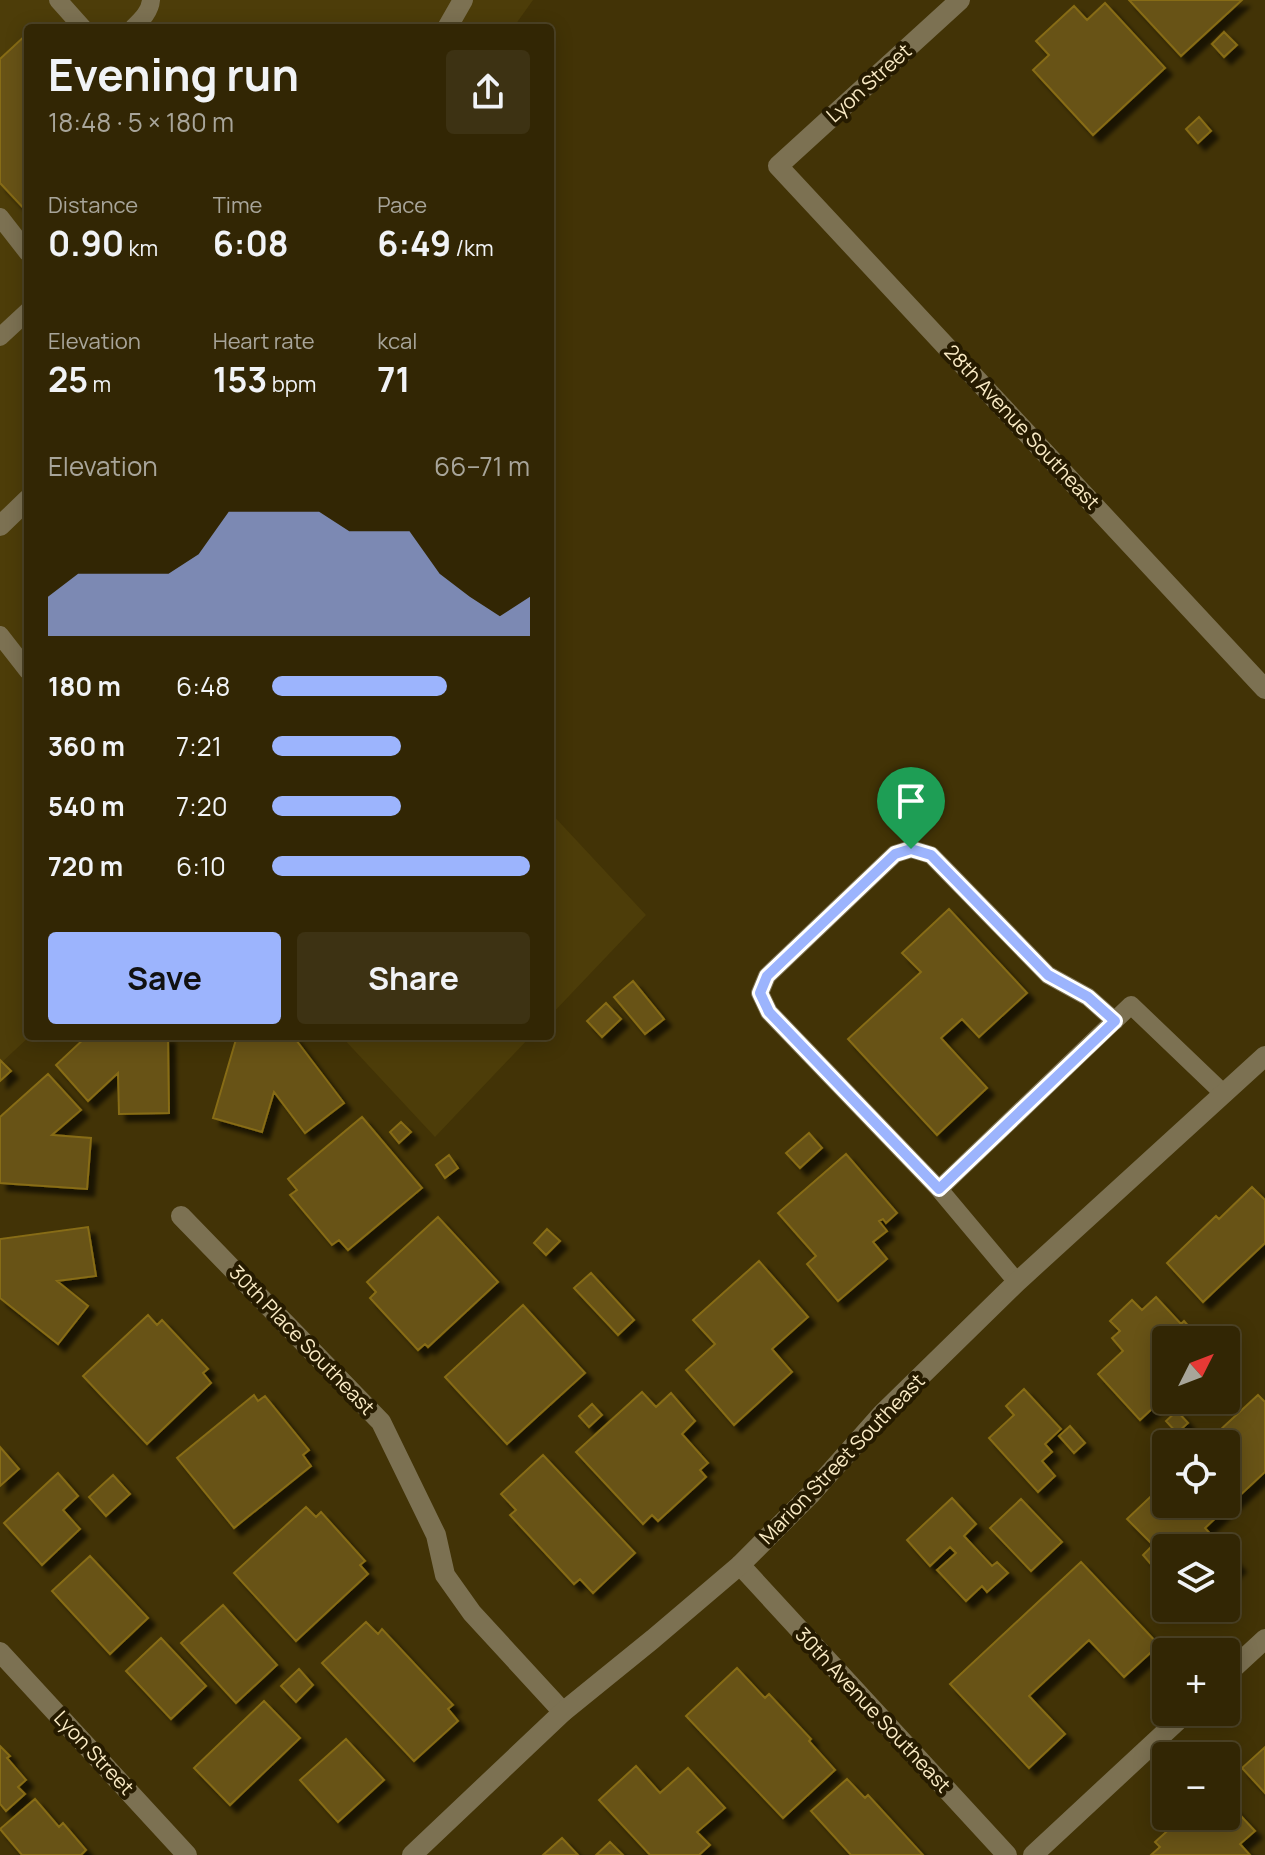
<!DOCTYPE html>
<html lang="en">
<head>
<meta charset="utf-8">
<style>
	body { margin:0; font-family:Manrope,sans-serif; background:#3d3213; color:#f1f3f6; height:100vh; display:flex; flex-direction:column; font-size:30px; white-space:nowrap }
	* { box-sizing:border-box; margin:0 }
	p { font-size:26px; color:#a8a59a }
	.icon { flex:none; width:44px; height:44px; fill:none; stroke:currentColor; stroke-width:2; stroke-linecap:round; stroke-linejoin:round }
	.map { position:relative; flex:1; overflow:hidden }
	.sheet { position:absolute; left:24px; top:24px; width:530px; height:1016px; display:flex; flex-direction:column; background:#322604; border-radius:8px; box-shadow:0 4px 20px #0003,0 0 0 2px #4d4326 }
	.sheet>* { flex:none }
	.needle { width:52px; rotate:48deg }
	.tools { position:absolute; left:1152px; top:1326px; display:grid; gap:16px }
	.tools a { display:grid; place-items:center; width:88px; height:88px; border-radius:8px; background:#322604; box-shadow:0 4px 20px #0003,0 0 0 2px #4d4326; font-size:40px }
	.pin { position:absolute; display:grid; place-items:center; width:68px; height:68px; color:#fff; margin:-82px -34px; border-radius:50% 50% 50% 0; rotate:-45deg; box-shadow:0 0 8px #0007 }
	.pin .icon { rotate:45deg }
	.round { display:grid; place-items:center; flex:none; width:84px; height:84px; border-radius:8px; background:#3d3213 }
	.head { display:flex; align-items:center; justify-content:space-between; height:136px; padding:0 24px }
	h1 { font-size:44px; font-weight:700; line-height:60px }
	.figures { display:grid; grid-template-columns:repeat(3,1fr); gap:12px; height:136px; padding:8px 24px }
	.figures div { display:grid; align-content:center }
	.figures b { font-size:34px; font-weight:700 }
	.figures small { font-size:22px; font-weight:400 }
	.figures p { font-size:22px }
	.chart { height:224px; padding:16px 24px }
	.chart p { display:flex; justify-content:space-between }
	.chart svg { width:100%; height:144px; margin-top:8px; fill:#9cb4fd; opacity:.7 }
	.primary-button { display:flex; gap:16px; margin-top:auto; padding:16px 24px }
	.primary-button a { flex:1; height:92px; border-radius:8px; background:#9cb4fd; color:#111; font-size:32px; font-weight:700; line-height:92px; text-align:center }
	.primary-button a+a { background:#3d3213; color:#f1f3f6 }
	ul { padding:0 24px; list-style:none; font-size:26px }
	li { display:grid; grid-template-columns:128px 96px 1fr; align-items:center; height:60px }
	li i { height:20px; border-radius:10px; background:#9cb4fd }
	.map>svg:first-child { display:block }
	.built { fill:#4d3d09 }
	.building { fill:#675213; stroke:#876c14; stroke-width:2; filter:url(#shadow) }
	.lines { fill:none; stroke-linecap:round; stroke-linejoin:round }
	.service { stroke:#7c7152; stroke-width:18 }
	.minor { stroke:#7c7152; stroke-width:20 }
	.tertiary { stroke:#7c7152; stroke-width:20 }
	.route-casing { stroke:#fff; stroke-width:16 }
	.route { stroke:#9cb4fd; stroke-width:10 }
	.labels { text-anchor:middle; stroke-width:8; stroke-linejoin:round; paint-order:stroke }
	.street-label { font-size:20px; fill:#faebc5; stroke:#261b00 }
</style>
</head>
<body>
<div class="map">
<svg width="1265" height="1855" viewBox="0 0 1265 1855">
	<defs>
		<filter id="shadow"><feDropShadow dx="7" dy="7" stdDeviation="2" flood-color="#0009"/></filter>
	</defs>
	<rect width="100%" height="100%" fill="#423306"/>
	<path class="built" d="M0,0H533L513,28H28V1036H30L0,1064Z
		M550,812L646,915L550,1016Z
		M341,1036H531L435,1137Z"/>
	<path class="building" d="M1129,0H1242L1181,56Z
		M1105,3L1165,68L1093,135L1033,70L1049,55L1036,41L1074,6L1087,20Z
		M1224,32L1237,45L1224,57L1212,44Z
		M28,33V213L0,183V59Z
		M1199,117L1211,131L1198,143L1186,129Z
		M949,909L1027,993L979,1037L962,1019L941,1038L987,1088L937,1135L848,1039L921,972L902,953Z
		M633,981L664,1019L645,1034L614,997Z
		M606,1003L621,1019L602,1037L587,1021Z
		M87,1036H168L169,1113L119,1114L118,1073L88,1101L56,1065Z
		M237,1036H293L344,1103L305,1133L274,1092L262,1132L213,1118Z
		M0,1060L11,1071L0,1081Z
		M48,1074L81,1110L52,1135L91,1138L87,1189L0,1183V1117Z
		M362,1117L422,1188L348,1250L339,1240L332,1245L290,1195L297,1190L288,1179Z
		M401,1122L411,1132L399,1143L390,1132Z
		M809,1133L822,1148L800,1168L786,1153Z
		M846,1154L897,1213L886,1223L883,1219L879,1221L887,1231L873,1242L887,1259L838,1301L807,1264L816,1256L778,1213Z
		M449,1155L458,1168L445,1178L436,1165Z
		M1252,1187L1265,1200V1243L1203,1302L1167,1263L1216,1216L1219,1219Z
		M438,1217L498,1282L428,1347L425,1344L418,1350L370,1298L376,1292L367,1282Z
		M88,1227L96,1276L57,1281L88,1306L58,1344L0,1298V1239Z
		M547,1229L560,1241L546,1255L534,1243Z
		M759,1261L808,1317L772,1349L792,1372L734,1425L686,1370L715,1344L693,1320Z
		M591,1273L634,1320L618,1335L574,1288Z
		M1156,1297L1181,1324L1184,1321L1201,1340H1166V1384L1160,1389L1166,1396L1140,1420L1098,1374L1123,1351L1112,1338L1120,1331L1110,1321L1132,1300L1142,1310Z
		M523,1305L585,1373L507,1444L445,1377Z
		M148,1315L157,1325L162,1320L208,1369L203,1373L211,1383L147,1444L83,1376Z
		M1024,1389L1061,1429L1045,1444L1052,1452L1042,1461L1055,1476L1038,1492L989,1438L1014,1415L1006,1406Z
		M642,1392L656,1407L671,1393L695,1421L682,1434L708,1463L700,1470L706,1477L658,1521L652,1515L643,1524L576,1452Z
		M254,1395L258,1401L265,1396L309,1450L303,1455L311,1466L234,1528L177,1458Z
		M1258,1395L1265,1402V1472L1205,1528L1223,1548H1166V1561L1156,1570L1143,1555L1153,1545L1127,1519L1166,1482V1504H1226V1444H1205Z
		M592,1404L602,1415L589,1427L579,1416Z
		M1177,1411L1188,1423L1177,1433L1166,1421Z
		M1070,1426L1085,1443L1074,1453L1059,1436Z
		M0,1447L19,1469L0,1486Z
		M543,1455L635,1553L593,1593L580,1579L574,1584L510,1515L516,1510L501,1494Z
		M58,1473L78,1496L63,1510L80,1529L42,1565L4,1523Z
		M113,1475L130,1494L106,1516L89,1497Z
		M952,1498L976,1524L964,1536L992,1566L997,1562L1008,1573L987,1592L982,1586L966,1601L937,1570L956,1553L950,1547L930,1566L907,1540Z
		M1021,1499L1062,1542L1031,1571L990,1528Z
		M306,1507L316,1517L321,1512L365,1561L360,1565L368,1574L296,1641L234,1573Z
		M1226,1551L1239,1565L1226,1577Z
		M90,1556L148,1618L110,1654L52,1591Z
		M1081,1562L1159,1645L1124,1677L1089,1640L1029,1696L1065,1734L1029,1768L950,1684Z
		M223,1605L277,1665L236,1703L181,1643Z
		M366,1622L378,1634L382,1629L453,1705L448,1709L458,1721L414,1761L322,1663Z
		M161,1638L206,1686L171,1719L126,1671Z
		M737,1668L765,1698L769,1694L811,1739L809,1741L835,1770L783,1818L686,1716Z
		M299,1669L313,1685L296,1702L281,1686Z
		M264,1701L300,1738L230,1805L194,1768Z
		M346,1739L384,1780L338,1822L300,1780Z
		M0,1746L10,1756L7,1758L26,1780L18,1787L25,1794L6,1811L0,1804Z
		M1265,1747V1793L1242,1768Z
		M636,1766L660,1793L688,1768L725,1808L697,1832L710,1845L699,1855H650L599,1800Z
		M847,1779L865,1798L868,1795L923,1855H851L811,1811Z
		M35,1799L59,1827L63,1823L86,1850L81,1855H22L0,1829Z
		M1226,1800L1255,1831L1240,1844L1250,1855H1151L1160,1847L1155,1842L1184,1816H1190L1193,1819L1196,1816H1226Z
		M562,1838L578,1855H543Z
		M610,1842L623,1855H596Z"/>
	<g class="lines">
		<path class="service" d="M58,0L83,28
			M133,28C141,20 150,12 151,0
			M0,217L28,253
			M0,337L28,311
			M0,635L28,671
			M939,1189L769,1012L760,993L767,976L895,854L911,849L931,855L1048,975L1088,997L1115,1021
			M1017,1282L939,1189L1131,1005L1224,1094"/>
		<path class="minor" d="M960,0L778,166L1265,689
			M181,1216L381,1422L436,1535L445,1575L472,1613L563,1712
			M740,1565L1007,1855
			M0,1652L187,1855
			M1226,1675L1265,1639
			M1033,1855L1187,1712"/>
		<path class="tertiary" d="M447,28L463,0
			M0,526L28,499
			M412,1855L563,1712L653,1639L740,1565L810,1495L882,1414L1017,1282L1265,1056"/>
	</g>
	<g class="lines">
		<defs>
			<path id="route" d="M911,849L931,855L1048,975L1088,997L1115,1021L939,1189L769,1012L760,993L767,976L895,854Z"/>
		</defs>
		<use href="#route" class="route-casing"/>
		<use href="#route" class="route"/>
	</g>
	<g class="labels">
		<g class="street-label">
			<text transform="translate(869 83) rotate(-42)" y="7">Lyon Street</text>
			<text transform="translate(1022 427) rotate(47)" y="7">28th Avenue Southeast</text>
			<text transform="translate(302 1340) rotate(46)" y="7">30th Place Southeast</text>
			<text transform="translate(842 1459) rotate(-46)" y="7">Marion Street Southeast</text>
			<text transform="translate(873 1710) rotate(47)" y="7">30th Avenue Southeast</text>
			<text transform="translate(94 1753) rotate(47)" y="7">Lyon Street</text>
		</g>
	</g>
</svg>
<div class="tools">
<a><svg class="needle" viewBox="-14 -14 28 28"><path d="M0-13l5 13h-10z" fill="#e53935"/><path d="M0 13l5-13h-10z" fill="#a8a59a"/></svg></a>
<a><svg class="icon" aria-label="locate" viewBox="0 0 24 24"><circle cx="12" cy="12" r="6"/><path d="M12 2v4M12 18v4M2 12h4M18 12h4"/></svg></a>
<a><svg class="icon" aria-label="layers" viewBox="0 0 24 24"><path d="M12 4l9 5-9 5-9-5zM3 14l9 5 9-5"/></svg></a>
<a>+</a>
<a>−</a>
</div>
<div class="pin" style="left:911px;top:849px;background:#1e9e55"><svg class="icon" aria-label="arrive" viewBox="0 0 24 24"><path d="M6 21V4h12l-3 4 3 4H6"/></svg></div>
<section class="sheet">
<div class="head"><div><h1>Evening run</h1><p>18:48 · 5 × 180 m</p></div><a class="round"><svg class="icon" aria-label="share" viewBox="0 0 24 24"><path d="M12 15V3M7 8l5-5 5 5M5 13v7h14v-7"/></svg></a></div>
<div class="figures">
<div><p>Distance</p><b>0.90<small> km</small></b></div>
<div><p>Time</p><b>6:08</b></div>
<div><p>Pace</p><b>6:49<small> /km</small></b></div>
</div>
<div class="figures">
<div><p>Elevation</p><b>25<small> m</small></b></div>
<div><p>Heart rate</p><b>153<small> bpm</small></b></div>
<div><p>kcal</p><b>71</b></div>
</div>
<div class="chart"><p><span>Elevation</span>66–71 m</p>
<svg viewBox="0 0 160 44" preserveAspectRatio="none"><path d="M0 44V32L10 25L20 25L30 25L40 25L50 19L60 6L70 6L80 6L90 6L100 12L110 12L120 12L130 25L140 32L150 38L160 32V44z"/></svg>
</div>
<ul>
<li><b>180 m</b>6:48<i style="width:68%"></i></li>
<li><b>360 m</b>7:21<i style="width:50%"></i></li>
<li><b>540 m</b>7:20<i style="width:50%"></i></li>
<li><b>720 m</b>6:10<i style="width:100%"></i></li>
</ul>
<div class="primary-button"><a>Save</a><a>Share</a></div>
</section>
</div>
</body>
</html>
